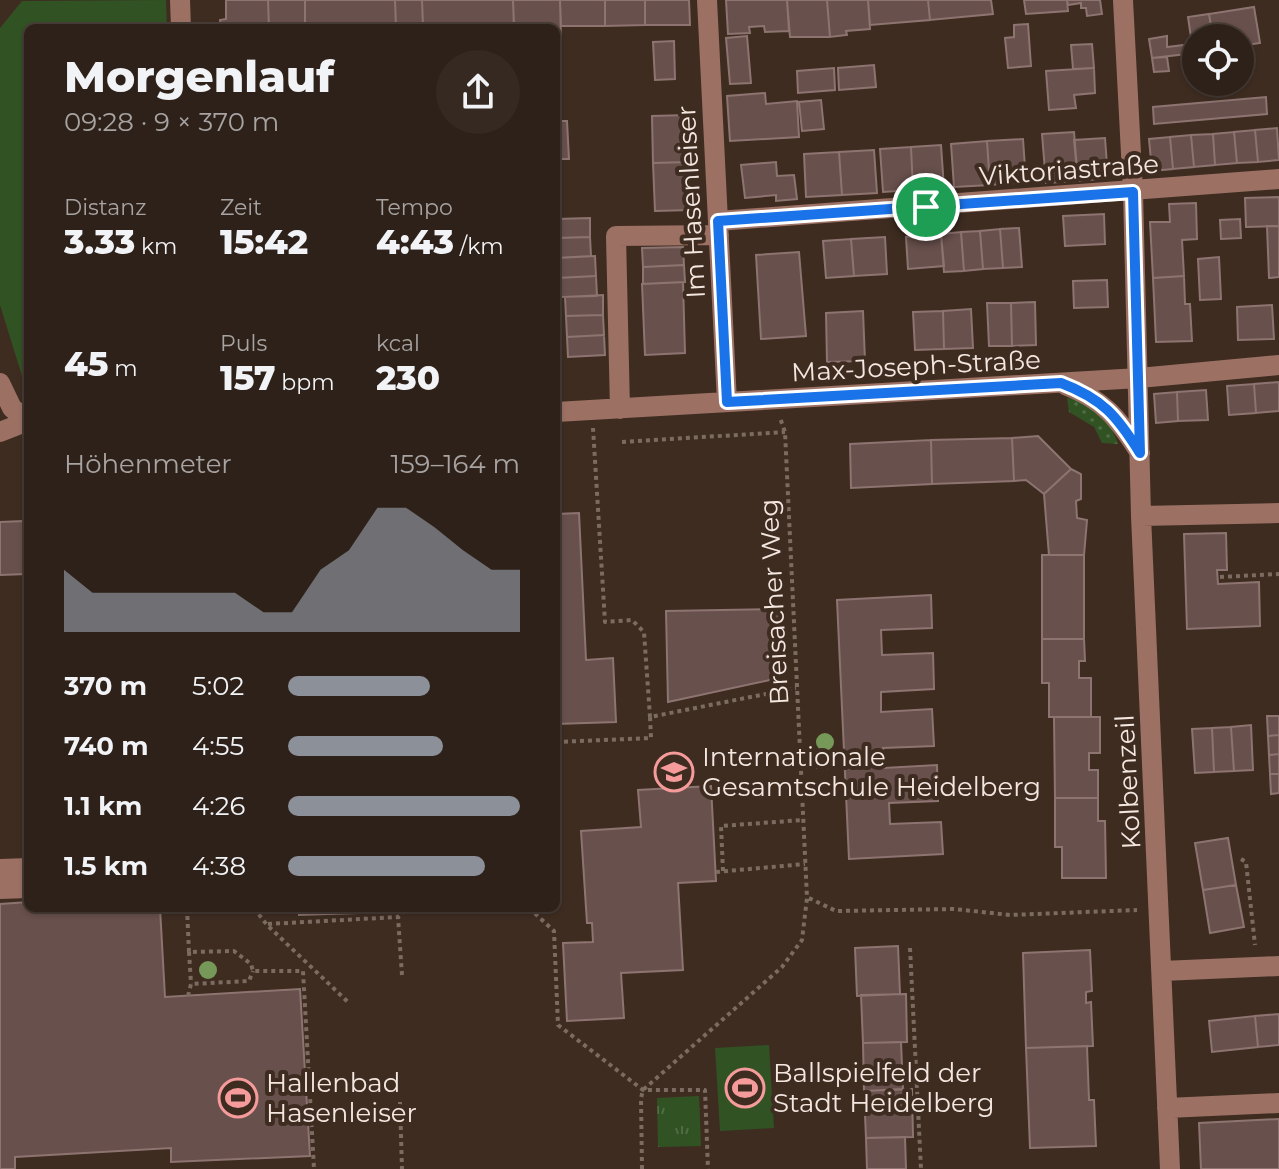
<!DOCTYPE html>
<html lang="de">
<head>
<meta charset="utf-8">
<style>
	body { margin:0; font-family:Montserrat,sans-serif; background:#362922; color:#f1f3f6; height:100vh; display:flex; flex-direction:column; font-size:30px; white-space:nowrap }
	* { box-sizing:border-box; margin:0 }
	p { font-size:26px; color:#a7a3a2 }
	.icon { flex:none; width:44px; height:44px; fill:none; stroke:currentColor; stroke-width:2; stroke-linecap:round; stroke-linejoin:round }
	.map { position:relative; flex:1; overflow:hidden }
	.panel { position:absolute; left:24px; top:24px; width:536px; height:888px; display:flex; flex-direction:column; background:#2e2119; border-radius:12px; box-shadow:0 2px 6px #0004,0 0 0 2px #493e38 }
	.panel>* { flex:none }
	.buttons { position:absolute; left:1182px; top:24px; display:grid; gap:16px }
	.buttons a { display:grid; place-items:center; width:72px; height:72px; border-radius:50%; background:#2e2119; box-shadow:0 2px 6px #0004,0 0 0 2px #493e38; font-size:40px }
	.pin { position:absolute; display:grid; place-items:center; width:68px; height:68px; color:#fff; margin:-34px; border:4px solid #fff; border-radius:50%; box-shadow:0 2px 8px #0007 }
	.round { display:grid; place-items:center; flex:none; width:84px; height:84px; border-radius:42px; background:#362922 }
	.head { display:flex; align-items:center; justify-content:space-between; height:136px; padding:0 40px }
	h1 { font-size:44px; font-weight:800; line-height:60px }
	.stats { display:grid; grid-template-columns:repeat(3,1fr); gap:12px; height:136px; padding:8px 40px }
	.stats div { display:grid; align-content:center }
	.stats b { font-size:34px; font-weight:800 }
	.stats small { font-size:22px; font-weight:400 }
	.stats p { font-size:22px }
	.chart { height:224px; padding:16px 40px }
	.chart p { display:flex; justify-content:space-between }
	.chart svg { width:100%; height:144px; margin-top:8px; fill:#8c9099; opacity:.7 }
	ul { padding:0 40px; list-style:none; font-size:26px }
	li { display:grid; grid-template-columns:128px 96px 1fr; align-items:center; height:60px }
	li i { height:20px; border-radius:10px; background:#8c9099 }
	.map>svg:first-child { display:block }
	.grass { fill:url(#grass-dots) }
	.park { fill:url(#park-tufts) }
	.garden { fill:#315323 }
	.building { fill:#68504c; stroke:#8d7470; stroke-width:2 }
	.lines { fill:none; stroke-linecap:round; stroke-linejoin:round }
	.path { stroke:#7b6b61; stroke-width:4; stroke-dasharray:4 4; stroke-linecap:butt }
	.minor { stroke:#9c7164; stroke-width:20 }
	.tree { fill:#769859 }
	.route-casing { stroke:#fff; stroke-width:16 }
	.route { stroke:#1a73e8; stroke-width:10 }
	.labels { text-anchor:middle; stroke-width:8; stroke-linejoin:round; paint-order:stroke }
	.street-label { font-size:26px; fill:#f3e7e0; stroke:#3e2c21 }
	.poi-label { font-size:26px; fill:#f3e7e0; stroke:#3e2c21; text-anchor:start }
</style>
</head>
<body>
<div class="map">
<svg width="1279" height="1169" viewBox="0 0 1279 1169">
	<defs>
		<pattern id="grass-dots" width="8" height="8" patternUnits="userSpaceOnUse" patternTransform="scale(2)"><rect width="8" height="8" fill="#315323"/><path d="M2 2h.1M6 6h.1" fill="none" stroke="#4f6c43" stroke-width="1.8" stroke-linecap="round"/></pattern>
		<pattern id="park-tufts" width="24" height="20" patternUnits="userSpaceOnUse" patternTransform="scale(2)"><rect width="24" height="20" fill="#315323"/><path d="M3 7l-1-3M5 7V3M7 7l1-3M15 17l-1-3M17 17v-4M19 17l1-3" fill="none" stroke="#4f6c43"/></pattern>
	</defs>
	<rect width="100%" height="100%" fill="#3e2c21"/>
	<path class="grass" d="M1067,398C1092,400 1111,421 1118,444L1102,443L1094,427L1069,412Z"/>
	<path class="park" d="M699,1096L701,1146L658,1147L657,1098Z"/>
	<path class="garden" d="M166,0L167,28H28V380L22,376L0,305V28L22,1Z
		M769,1045L774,1128L720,1131L715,1048Z"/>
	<path class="building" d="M226,0H268L269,28H221L220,20L226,19Z
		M268,0H305V28H269Z
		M305,0H395L396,27L305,28Z
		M395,0H422L423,26L396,27Z
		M422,0H513L514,25L423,26Z
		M513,0H560L561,39H556V28H514Z
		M560,0H605V26H561Z
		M605,0H645V25L605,26Z
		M645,0H689L690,25H645Z
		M726,0H787L789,31L765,32L764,26L749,27L750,33L728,34Z
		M787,0H827L830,37H790Z
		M827,0H868L870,29L846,31L847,35L830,37Z
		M868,0H928L930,20L870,25Z
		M928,0H991L993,14L930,20Z
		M1024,0H1067L1068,11L1026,14Z
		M1067,0H1100L1102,14L1087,16L1086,8H1081V3L1068,5Z
		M1254,7L1260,43L1240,46V38H1213L1209,14Z
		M1209,14L1213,38H1196V53L1152,58L1149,39L1167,36V47L1192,44L1188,17Z
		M1028,24L1031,66L1008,68L1005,38L1014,37V25Z
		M747,36L751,83L730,84L726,38Z
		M674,41L675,79L655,80L653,42Z
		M1092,44L1094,68L1073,69L1071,45Z
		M1167,57L1169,71L1154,72L1152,58Z
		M874,65L876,87L839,90L838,68Z
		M834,68L835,90L798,93L797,71Z
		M1094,68L1095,93L1074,95L1076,108L1049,110L1046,71Z
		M765,93L766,104L797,101L799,137L730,141L727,96Z
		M1266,97L1267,114L1154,124L1153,107Z
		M821,100L824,129L802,131L799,102Z
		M688,115L689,162L653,163L652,116Z
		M556,121H567L569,159H556Z
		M1277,128L1279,160L1258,162L1255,130Z
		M1255,130L1258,162L1237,163L1234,132Z
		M1074,132L1078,181L1046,183L1042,134Z
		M1234,132L1237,163L1215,165L1213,134Z
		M1213,134L1215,165L1194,167L1191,135Z
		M1191,135L1194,167L1173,169L1170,137Z
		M1170,137L1173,169L1152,171L1149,139Z
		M1105,138L1108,178L1078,181L1074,140Z
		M1023,139L1026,182L990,185L987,141Z
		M987,141L990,185L954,187L951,144Z
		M941,145L944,188L913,190L911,147Z
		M911,147L913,190L883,192L880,149Z
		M874,150L877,193L842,195L839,152Z
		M839,152L842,195L806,197L804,154Z
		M689,162L691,210L655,211L653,163Z
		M776,162L777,176L794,175L797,199L776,201V195L745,198L741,165Z
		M1279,197V226L1246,227L1245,198Z
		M1196,203L1197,239L1182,240L1184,276L1153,278L1150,222H1170L1169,204Z
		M1104,214L1105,244L1065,246L1063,216Z
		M590,218V237L556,238V219Z
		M1240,219L1241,238L1221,239L1220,220Z
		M1267,226H1279V277L1269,278Z
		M1019,228L1022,267L1003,268L1000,229Z
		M1000,229L1003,268L983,269L980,231Z
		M980,231L983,269L964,271L961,232Z
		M961,232L964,271L944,272L941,234Z
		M941,234L944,266L908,269L906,237Z
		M590,237L591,256L556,258V238Z
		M885,237L887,274L854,276L851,239Z
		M851,239L854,276L826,278L823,241Z
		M683,247L684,265L643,267L642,248Z
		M799,252L806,336L761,339L756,255Z
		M595,256L596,276L557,278V258Z
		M1219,257L1221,299L1200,300L1198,259Z
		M684,265L685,282L643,284V267Z
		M596,276L597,296L558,297L557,278Z
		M1184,276L1185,304H1190L1192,341L1156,342L1153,278Z
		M1107,280L1108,307L1074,308L1073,281Z
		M683,282L685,353L645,355L642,284Z
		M603,295V315L566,316L565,297Z
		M1035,302L1036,345L1012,346L1011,303Z
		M987,303H1011L1012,346H989Z
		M1272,305L1274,339L1238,340L1237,307Z
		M971,309L973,348L944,349L943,311Z
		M863,311L865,361L827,362L826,313Z
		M943,311L944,349L915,350L913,312Z
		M603,315L604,335L567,337L566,316Z
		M604,335L605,355L568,357L567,337Z
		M1279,382V411L1256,413L1254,384Z
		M1254,384L1256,413L1229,415L1227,386Z
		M1206,390L1208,420L1178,421L1177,392Z
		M1177,392L1178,421L1156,423L1154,394Z
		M1038,436L1071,469L1044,494L1026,480L1014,481L1012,438Z
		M1012,438L1014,481L932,484L931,440Z
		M931,440L932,484L851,488L850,444Z
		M1071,469L1081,474V499L1076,501L1077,518L1087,520L1084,555H1049L1044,494Z
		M579,513L586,660L613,658L616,722L556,724V514Z
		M23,521L26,574L0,575V522Z
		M1226,533L1227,570H1217L1218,584L1259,582L1260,626L1187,629L1184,534Z
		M1042,555H1084V639H1042Z
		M931,595L932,628L881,630L882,655L933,653L934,689L881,692V712L932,709L934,746L883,748L884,768L937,765L938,801L889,803L890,824L941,822L943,854L849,859L837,600Z
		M780,609L784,677L668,702L666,611Z
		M1042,639H1084L1085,661H1079V678H1091V717H1049V683H1042Z
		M1267,716H1279V735L1268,736Z
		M1054,717H1100V753H1089V770H1098V798H1055Z
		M1251,725L1253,770L1234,771L1231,727Z
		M1231,727L1234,771L1214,772L1212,728Z
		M1212,728L1214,772L1195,773L1192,729Z
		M1279,735V754L1269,755L1268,736Z
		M1279,754V774H1270L1269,755Z
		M1270,774H1279V793L1271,794Z
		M711,786L716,881L678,883L683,970L621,973L624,1018L567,1021L563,943L593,942L592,923H587L581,831L641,827L638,790Z
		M1055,798H1098V821H1105L1106,878H1062V847H1055Z
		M1228,838L1236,885L1203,890L1195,843Z
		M1236,885L1244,927L1210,933L1203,890Z
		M28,902V908H160L165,997L300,989L310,1156L171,1162V1148L15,1157V1169H0V904Z
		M299,908H388L389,912L299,915Z
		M898,946L900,994L857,996L855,948Z
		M1090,950L1092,991L1086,992V1003L1091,1002L1093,1046L1026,1048L1023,953Z
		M906,994L907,1042L863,1043L861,995Z
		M1279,1014V1045L1258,1047L1255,1016Z
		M1255,1016L1258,1047L1212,1052L1209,1021Z
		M901,1042L903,1089L864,1091L863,1043Z
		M1087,1046L1089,1100H1094L1096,1146L1030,1148L1026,1048Z
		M912,1089L913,1137L866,1138L864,1091Z
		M1279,1119V1169H1201L1199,1123Z
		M905,1137L906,1169H867L866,1138Z"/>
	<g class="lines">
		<path class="path" d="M593,428L605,622L632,620L644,632L650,717
			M622,442L785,432
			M1220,577L1279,574
			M556,742L651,738L650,717L796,688
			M800,767L845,766
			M1241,859L1246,862L1255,945
			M723,871L721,826L803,820
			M716,872L805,864
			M809,898L836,911L954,909L1010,915L1137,910
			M187,908L189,952L234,951L251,964L253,971H303L314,1169
			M254,908L267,925L348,1002
			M529,908L554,931L558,1025L643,1090H705L708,1169
			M268,924L398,917
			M910,948L921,1169
			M189,952L191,984
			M402,975L398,917L408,908
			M188,996L191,984L249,981L253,971
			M400,1102L402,1169
			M642,1169L641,1098L643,1090L782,967L802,940L807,898L785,432L780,418"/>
		<path class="minor" d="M180,0L181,28
			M707,0L727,402
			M1123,0L1133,192L1141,516L1170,1169
			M718,221L1279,179
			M0,383L12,408L28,421
			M1065,385C1104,400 1118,418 1140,453
			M620,409L616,236L719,235
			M556,412L1139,378L1279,365
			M0,432L28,421
			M1141,516L1279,513
			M0,869L28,868
			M0,889L28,888
			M1162,971L1279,966
			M1167,1108L1279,1103"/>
	</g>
	<g class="tree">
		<circle cx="825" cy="742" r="9"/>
		<circle cx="208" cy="970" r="9"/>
	</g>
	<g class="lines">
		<defs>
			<path id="route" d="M1133,192L1140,453C1117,416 1103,399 1061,383L727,402L718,221Z"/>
		</defs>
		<use href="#route" class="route-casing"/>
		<use href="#route" class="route"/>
	</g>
	<defs>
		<symbol id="school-ring" viewBox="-11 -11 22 22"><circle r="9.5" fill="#3e2c21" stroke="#f59b9b" stroke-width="1.5"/><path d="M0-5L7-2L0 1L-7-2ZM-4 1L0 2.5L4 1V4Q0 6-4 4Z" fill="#f59b9b"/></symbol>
		<symbol id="stadium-ring" viewBox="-11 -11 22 22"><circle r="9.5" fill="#3e2c21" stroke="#f59b9b" stroke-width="1.5"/><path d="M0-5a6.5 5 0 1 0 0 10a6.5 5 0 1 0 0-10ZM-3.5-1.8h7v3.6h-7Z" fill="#f59b9b"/></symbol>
	</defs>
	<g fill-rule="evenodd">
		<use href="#school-ring" x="652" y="750" width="44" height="44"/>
		<use href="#stadium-ring" x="723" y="1066" width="44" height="44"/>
		<use href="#stadium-ring" x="216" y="1076" width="44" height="44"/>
	</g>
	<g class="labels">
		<g class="street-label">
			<text transform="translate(1069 170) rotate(-4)" y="9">Viktoriastraße</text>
			<text transform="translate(691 202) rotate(-93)" y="9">Im Hasenleiser</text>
			<text transform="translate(916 366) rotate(-3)" y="9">Max-Joseph-Straße</text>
			<text transform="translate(774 602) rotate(-93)" y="9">Breisacher Weg</text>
			<text transform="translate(1128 782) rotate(-93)" y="9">Kolbenzeil</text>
		</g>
		<g class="poi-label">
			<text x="702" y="766">Internationale<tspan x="702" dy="30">Gesamtschule Heidelberg</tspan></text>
			<text x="773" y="1082">Ballspielfeld der<tspan x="773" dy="30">Stadt Heidelberg</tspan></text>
			<text x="266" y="1092">Hallenbad<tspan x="266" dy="30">Hasenleiser</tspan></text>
		</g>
	</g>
</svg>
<div class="buttons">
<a><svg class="icon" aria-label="locate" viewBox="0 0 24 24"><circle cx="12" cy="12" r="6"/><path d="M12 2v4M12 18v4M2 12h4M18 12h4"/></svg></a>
</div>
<div class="pin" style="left:926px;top:207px;background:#1e9e55"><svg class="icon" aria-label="arrive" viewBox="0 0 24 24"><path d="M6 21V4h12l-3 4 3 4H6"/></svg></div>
<section class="panel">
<div class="head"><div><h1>Morgenlauf</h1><p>09:28 · 9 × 370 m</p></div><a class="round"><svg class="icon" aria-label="share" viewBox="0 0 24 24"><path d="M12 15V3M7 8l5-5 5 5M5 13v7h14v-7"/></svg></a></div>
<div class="stats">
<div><p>Distanz</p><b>3.33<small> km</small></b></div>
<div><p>Zeit</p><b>15:42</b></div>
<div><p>Tempo</p><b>4:43<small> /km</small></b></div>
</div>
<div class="stats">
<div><b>45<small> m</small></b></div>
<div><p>Puls</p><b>157<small> bpm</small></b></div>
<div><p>kcal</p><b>230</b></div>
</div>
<div class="chart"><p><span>Höhenmeter</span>159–164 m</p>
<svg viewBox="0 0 160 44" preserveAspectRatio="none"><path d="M0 44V25L10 32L20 32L30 32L40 32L50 32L60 32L70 38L80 38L90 25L100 19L110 6L120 6L130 12L140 19L150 25L160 25V44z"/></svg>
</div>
<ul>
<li><b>370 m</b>5:02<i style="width:61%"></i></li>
<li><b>740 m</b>4:55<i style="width:67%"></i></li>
<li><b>1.1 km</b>4:26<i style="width:100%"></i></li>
<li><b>1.5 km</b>4:38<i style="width:85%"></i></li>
</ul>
</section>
</div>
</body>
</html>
